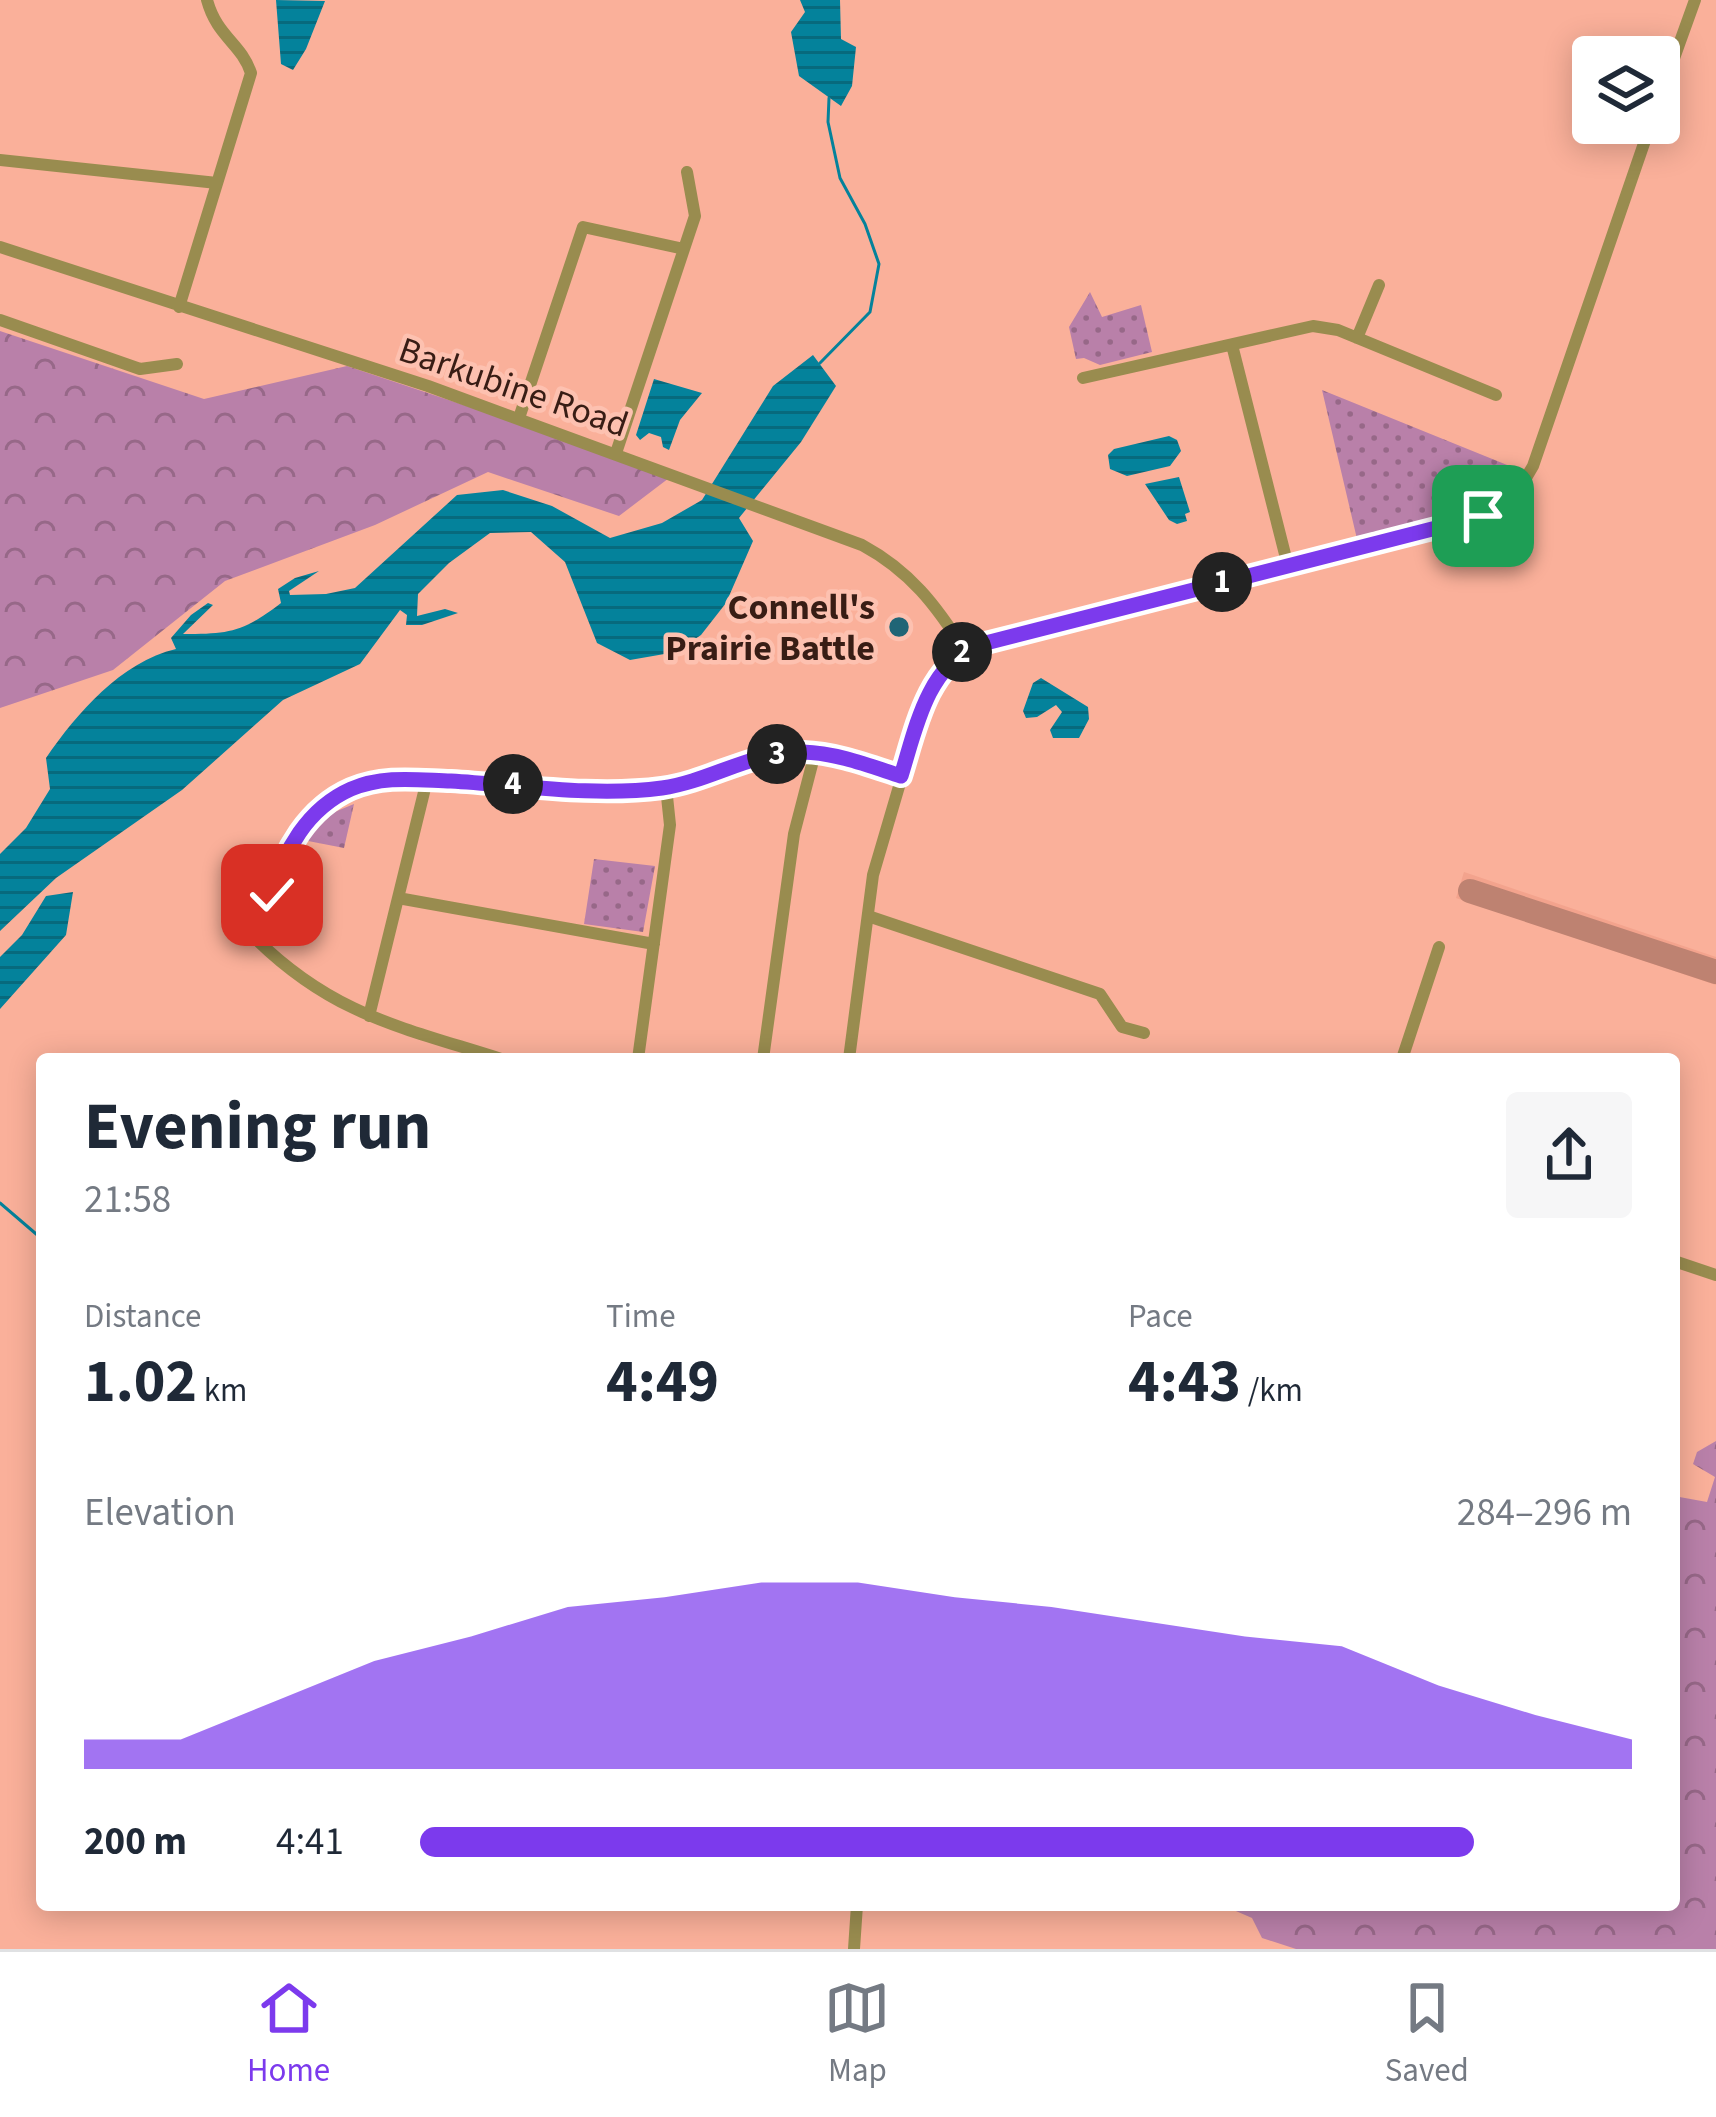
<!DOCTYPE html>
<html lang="en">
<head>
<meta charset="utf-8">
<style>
	body { margin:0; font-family:"Source Sans 3",sans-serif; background:#f6f6f7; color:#1f2937; height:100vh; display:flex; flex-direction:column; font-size:45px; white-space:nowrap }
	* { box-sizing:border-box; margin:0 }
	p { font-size:39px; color:#747a83 }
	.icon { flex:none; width:66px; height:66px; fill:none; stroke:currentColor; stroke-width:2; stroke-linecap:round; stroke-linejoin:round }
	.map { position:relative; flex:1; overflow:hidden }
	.sheet { position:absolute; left:36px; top:1053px; width:1644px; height:858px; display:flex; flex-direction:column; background:#fff; border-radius:12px; box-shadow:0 6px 30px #0003 }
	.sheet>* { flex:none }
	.tools { position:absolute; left:1572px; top:36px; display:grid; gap:24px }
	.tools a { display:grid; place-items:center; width:108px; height:108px; border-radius:12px; background:#fff; box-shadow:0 6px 30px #0003; font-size:60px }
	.pin { position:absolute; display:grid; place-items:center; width:102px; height:102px; color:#fff; margin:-51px; border-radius:24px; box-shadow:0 6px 18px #0006 }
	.km { position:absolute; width:60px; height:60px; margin:-30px; border-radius:50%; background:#222; color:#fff; font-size:33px; line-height:60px; text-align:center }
	.round { display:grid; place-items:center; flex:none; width:126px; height:126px; border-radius:12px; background:#f6f6f7 }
	.headline { display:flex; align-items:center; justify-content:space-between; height:204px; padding:0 48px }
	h1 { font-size:66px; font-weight:700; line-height:90px }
	.figures { display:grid; grid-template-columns:repeat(3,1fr); gap:18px; height:204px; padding:12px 48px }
	.figures div { display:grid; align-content:center }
	.figures b { font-size:60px; font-weight:700 }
	.figures small { font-size:33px; font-weight:400 }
	.figures p { font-size:33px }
	.chart { height:336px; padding:24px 48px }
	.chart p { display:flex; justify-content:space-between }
	.chart svg { width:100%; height:216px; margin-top:12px; fill:#7c3aed; opacity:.7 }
	ul { padding:0 48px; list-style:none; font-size:39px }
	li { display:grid; grid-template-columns:192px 144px 1fr; align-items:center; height:90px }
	li i { height:30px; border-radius:15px; background:#7c3aed }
	.menu { display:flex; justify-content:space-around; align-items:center; height:168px; border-top:3px solid #e0e1e3; background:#fff; font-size:33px; color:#747a83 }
	.menu a { display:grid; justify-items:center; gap:6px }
	.menu .selected { color:#7c3aed }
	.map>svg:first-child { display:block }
	.built { fill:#f3a38d }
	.forest { fill:url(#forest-crowns) }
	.park { fill:url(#park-dots) }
	.water { fill:url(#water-rules) }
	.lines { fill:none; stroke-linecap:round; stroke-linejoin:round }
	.stream { stroke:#04829b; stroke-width:3 }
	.taxiway { stroke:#be8271; stroke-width:24 }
	.minor { stroke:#998c4f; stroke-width:12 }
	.route-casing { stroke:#fff; stroke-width:24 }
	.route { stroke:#7c3aed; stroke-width:15 }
	.poi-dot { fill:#206576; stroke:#fdc1b0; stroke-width:4.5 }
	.labels { text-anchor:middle; stroke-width:9; stroke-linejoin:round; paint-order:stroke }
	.street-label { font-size:36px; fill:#381d15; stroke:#fdc1b0 }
	.poi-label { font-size:36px; font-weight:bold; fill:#381d15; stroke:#fdc1b0; text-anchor:end }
</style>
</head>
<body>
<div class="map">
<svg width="1716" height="1949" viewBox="0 0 1716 1949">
	<defs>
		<pattern id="forest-crowns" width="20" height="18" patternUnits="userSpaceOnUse" patternTransform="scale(3)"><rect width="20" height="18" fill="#b980a9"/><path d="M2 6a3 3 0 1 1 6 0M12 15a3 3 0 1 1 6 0" fill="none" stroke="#976888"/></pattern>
		<pattern id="park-dots" width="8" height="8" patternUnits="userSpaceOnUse" patternTransform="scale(3)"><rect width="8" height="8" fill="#b980a9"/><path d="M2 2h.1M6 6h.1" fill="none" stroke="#976888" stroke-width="1.8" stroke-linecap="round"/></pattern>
		<pattern id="water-rules" width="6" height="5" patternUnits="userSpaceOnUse" patternTransform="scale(3)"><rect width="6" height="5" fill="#04829b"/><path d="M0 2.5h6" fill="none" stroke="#076a7d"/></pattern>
	</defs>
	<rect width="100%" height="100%" fill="#fab09a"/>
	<path class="built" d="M1464,872L1716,957V985L1456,898Z"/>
	<path class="forest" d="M0,331L204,399L347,366L673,475L619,516L488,472L375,525L225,581L113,670L0,708Z
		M1716,1441V1949H1296L1262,1938L1252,1918L1222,1905H1674V1496L1707,1502L1715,1477L1693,1464L1697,1452Z"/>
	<path class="park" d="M1090,292L1102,317L1141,305L1152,352L1100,365L1084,358L1076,359L1069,327Z
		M1322,390L1517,469L1498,497L1480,506L1357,539Z
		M354,804L344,848L303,840L325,816Z
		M594,859L655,866L643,932L584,924Z"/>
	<path class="water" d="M276,0L325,1L306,49L293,70L281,64Z
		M800,0H840L841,39L856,47L852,86L841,106L799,76L791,32L805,12Z
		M813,355L836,386L801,442L739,518L753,541L726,603L701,635L676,652L630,660L597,643L565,562L531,532L490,533L449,563L418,594L417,616L445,609L458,613L422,625H406L407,615L400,610L360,664L283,700L182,790L56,878L0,931V854L26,828L50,789L46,758C77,713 121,662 176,649L171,638L191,615L208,603L213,605L183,634C230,634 243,632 281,603L278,589L295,578L319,571L289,591L290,595L326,594L355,588L457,495L503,490L552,506L610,538L662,523L702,500L773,386Z
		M654,379L702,393L680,420L669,450L663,447L661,437L649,433L640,440L636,435Z
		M1169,436L1177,440L1181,451L1170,466L1127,476L1110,469L1108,455L1114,449Z
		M1179,477L1190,512L1185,514L1187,521L1177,524L1169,520L1145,484Z
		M1041,678L1088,707L1089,719L1079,738H1053L1050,730L1062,712L1056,705L1037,717L1026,718L1023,711L1033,683Z
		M73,892L66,935L0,1009V957L22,935L46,896Z"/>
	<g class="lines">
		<path class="stream" d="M820,363L870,312L879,264L865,224L840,178L828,122L829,98
			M0,1203L42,1239"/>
		<path class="taxiway" d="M1470,891L1716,972"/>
		<path class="minor" d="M1659,100L1695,0
			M0,160L217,183
			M0,247L428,386L862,545C910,571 936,605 965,651
			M179,307L251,73C241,43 217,37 207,0
			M0,320L140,369L177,364
			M1357,338L1379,285
			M1232,345L1288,566
			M1083,378L1313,326L1338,330L1496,395
			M519,418L583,227L684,249
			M616,453L695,216L687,172
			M398,898L654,944
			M868,916L1100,994L1122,1027L1144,1033
			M369,1016L427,780
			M501,1059C401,1027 333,1015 255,938C267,919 270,899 276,878C286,843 311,810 343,793C397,763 557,790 625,789C653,789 679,786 706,776C726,769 745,759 767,755C814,746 856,762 901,776
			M638,1059L670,825L666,787
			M763,1059L794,834L815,753
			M849,1059L873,875L915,732L943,667L956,656L998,639L1483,516L1516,495L1533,466L1651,123
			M1402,1059L1439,947
			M1674,1261L1716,1275
			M854,1949L857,1905"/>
	</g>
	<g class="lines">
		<defs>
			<path id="route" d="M272,895C283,851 308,808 351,789C384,775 417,780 451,781C519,785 594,797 662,788C711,781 752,751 803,752C837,753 870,766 901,776C916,728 926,671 974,646L1483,516"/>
		</defs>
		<use href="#route" class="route-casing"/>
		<use href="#route" class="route"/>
	</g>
	<circle class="poi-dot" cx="899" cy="627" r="12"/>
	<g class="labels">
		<g class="street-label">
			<text transform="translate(514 386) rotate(19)" y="13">Barkubine Road</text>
		</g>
		<g class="poi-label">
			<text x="875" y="619">Connell's<tspan x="875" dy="41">Prairie Battle</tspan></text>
		</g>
	</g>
</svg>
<div class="tools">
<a><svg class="icon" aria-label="layers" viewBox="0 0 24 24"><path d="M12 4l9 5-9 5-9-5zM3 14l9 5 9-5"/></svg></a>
</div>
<div class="pin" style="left:1483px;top:516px;background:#1e9e55"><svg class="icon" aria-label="arrive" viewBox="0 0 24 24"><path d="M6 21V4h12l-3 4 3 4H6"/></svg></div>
<div class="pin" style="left:272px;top:895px;background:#d93025"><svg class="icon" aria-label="check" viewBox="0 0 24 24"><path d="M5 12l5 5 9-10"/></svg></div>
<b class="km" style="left:1222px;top:582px">1</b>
<b class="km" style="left:962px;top:652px">2</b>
<b class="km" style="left:777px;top:754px">3</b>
<b class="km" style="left:513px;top:784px">4</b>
<section class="sheet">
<div class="headline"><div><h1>Evening run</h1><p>21:58</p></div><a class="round"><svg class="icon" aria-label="share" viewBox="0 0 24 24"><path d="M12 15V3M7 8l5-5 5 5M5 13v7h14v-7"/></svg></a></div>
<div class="figures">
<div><p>Distance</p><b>1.02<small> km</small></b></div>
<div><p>Time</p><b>4:49</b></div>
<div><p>Pace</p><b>4:43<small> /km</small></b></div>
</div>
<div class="chart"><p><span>Elevation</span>284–296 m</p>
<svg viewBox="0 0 160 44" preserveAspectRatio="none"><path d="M0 44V38L10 38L20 30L30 22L40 17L50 11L60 9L70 6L80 6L90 9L100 11L110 14L120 17L130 19L140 27L150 33L160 38V44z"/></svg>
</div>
<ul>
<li><b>200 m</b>4:41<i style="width:87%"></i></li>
</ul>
</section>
</div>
<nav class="menu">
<a class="selected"><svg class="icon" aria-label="home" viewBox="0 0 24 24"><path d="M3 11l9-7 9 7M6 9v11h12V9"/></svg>Home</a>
<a><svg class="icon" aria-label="map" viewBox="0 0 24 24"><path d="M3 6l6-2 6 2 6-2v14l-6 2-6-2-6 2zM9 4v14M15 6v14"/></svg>Map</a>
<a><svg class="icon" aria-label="saved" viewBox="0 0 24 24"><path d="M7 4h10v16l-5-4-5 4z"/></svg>Saved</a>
</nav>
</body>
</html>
